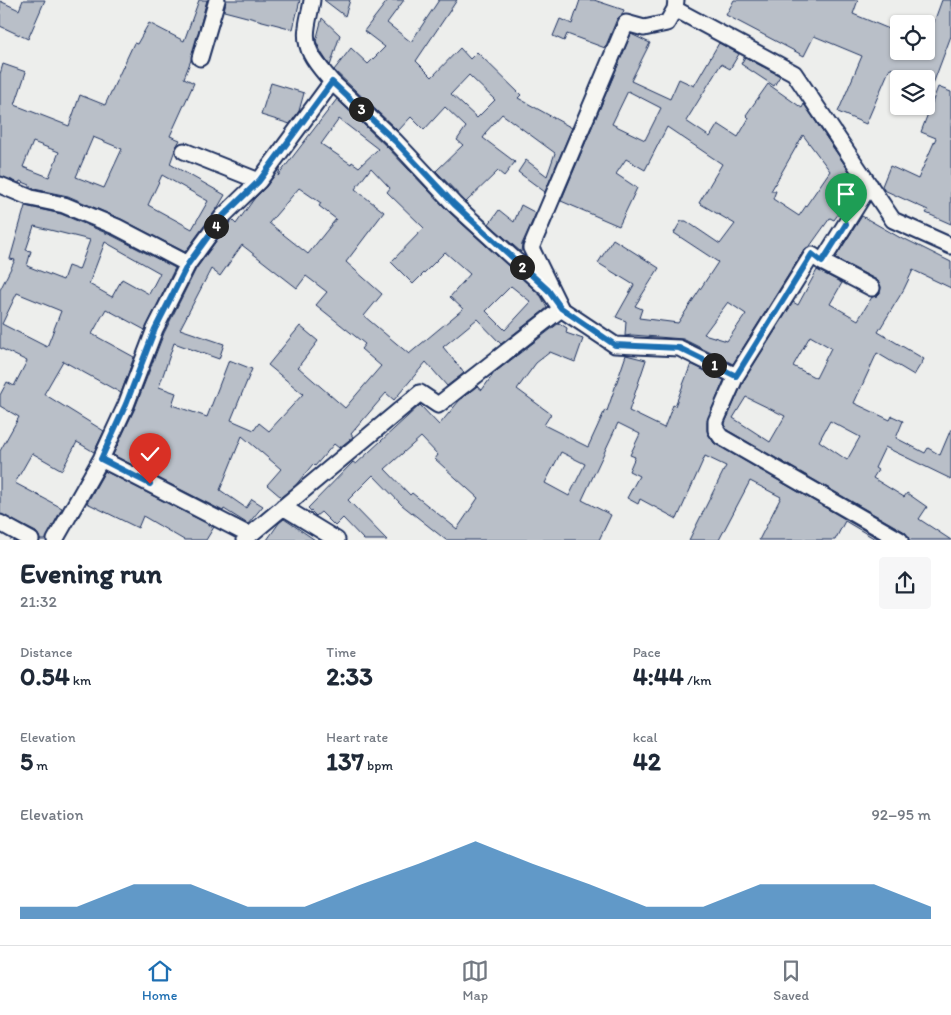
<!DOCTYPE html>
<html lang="en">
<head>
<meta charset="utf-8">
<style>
	body { margin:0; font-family:Itim,sans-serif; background:#f6f6f7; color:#1f2937; height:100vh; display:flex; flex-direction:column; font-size:19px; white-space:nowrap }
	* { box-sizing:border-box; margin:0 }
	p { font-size:16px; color:#747a83 }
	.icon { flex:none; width:28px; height:28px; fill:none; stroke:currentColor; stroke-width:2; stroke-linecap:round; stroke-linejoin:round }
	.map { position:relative; height:540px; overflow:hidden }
	.panel { display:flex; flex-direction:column; background:#fff; flex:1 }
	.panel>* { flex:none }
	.buttons { position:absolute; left:890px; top:15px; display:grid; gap:10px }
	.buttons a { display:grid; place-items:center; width:45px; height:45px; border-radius:5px; background:#fff; box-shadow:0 1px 4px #0004; font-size:25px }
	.pin { position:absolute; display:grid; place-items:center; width:42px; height:42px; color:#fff; margin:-51px -21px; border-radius:50% 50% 50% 0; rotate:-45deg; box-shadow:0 0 5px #0007 }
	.pin .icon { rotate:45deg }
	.km { position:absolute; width:25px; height:25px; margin:-12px; border-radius:50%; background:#222; color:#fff; font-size:14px; line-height:25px; text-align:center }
	.round { display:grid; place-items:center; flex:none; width:52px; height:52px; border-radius:5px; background:#f6f6f7 }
	.summary { display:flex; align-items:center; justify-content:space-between; height:85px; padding:0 20px }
	h1 { font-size:28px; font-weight:700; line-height:38px }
	.figures { display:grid; grid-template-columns:repeat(3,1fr); gap:8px; height:85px; padding:5px 20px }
	.figures div { display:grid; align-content:center }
	.figures b { font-size:25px; font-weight:700 }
	.figures small { font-size:14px; font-weight:400 }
	.figures p { font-size:14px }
	.chart { height:140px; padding:10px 20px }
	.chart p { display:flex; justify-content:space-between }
	.chart svg { width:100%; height:90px; margin-top:5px; fill:#1f6fb2; opacity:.7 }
	.tab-bar { display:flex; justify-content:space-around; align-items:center; height:70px; border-top:1px solid #e0e1e3; background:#fff; font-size:14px; color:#747a83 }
	.tab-bar a { display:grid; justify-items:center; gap:2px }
	.tab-bar .on { color:#1f6fb2 }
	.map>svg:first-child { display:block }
	.building { fill:#b9bfc8; stroke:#1b2f5e; fill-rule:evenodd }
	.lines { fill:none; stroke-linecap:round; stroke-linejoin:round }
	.minor-casing { stroke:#1b2f5e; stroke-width:19 }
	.minor { stroke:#f6f6f2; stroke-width:15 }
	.route-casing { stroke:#fff; stroke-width:10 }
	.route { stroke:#1f6fb2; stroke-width:6 }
</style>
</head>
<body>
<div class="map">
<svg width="951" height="540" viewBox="0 0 951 540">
	<rect width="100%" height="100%" fill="#edeeec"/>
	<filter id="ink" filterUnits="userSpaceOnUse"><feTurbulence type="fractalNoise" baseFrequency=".02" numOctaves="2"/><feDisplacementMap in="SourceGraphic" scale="10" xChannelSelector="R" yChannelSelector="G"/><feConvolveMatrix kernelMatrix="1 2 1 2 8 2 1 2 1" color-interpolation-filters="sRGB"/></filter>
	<g filter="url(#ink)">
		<path class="building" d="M23,0H45L28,39L0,26V1L19,10Z
			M199,0H207L191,60L184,78L194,83L170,136L180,140L176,147L170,164L225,195L218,207L185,252L121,219L68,196L34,189L30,187V185L20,181L19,183L0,176V74L3,64L26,72L15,105L69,126L80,95L105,105L134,43L137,44L149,23L184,41ZM93,137L122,149L104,188L76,177ZM33,142L59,152L49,177L23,167ZM162,175L208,201L192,229L148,205Z
			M226,0H300L293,29L224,11Z
			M324,0H350L345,16Z
			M388,0H404L387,23L411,42L439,0H457L416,61L432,77L460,48L470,59L477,52L521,95L518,98L572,128L545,192L518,172L526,160L547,176L555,153L502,114L485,133L486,134L483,138L515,162L504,176L498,171L466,202L436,171L463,145L457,140L466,127L445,107L424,130L411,117L398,131L334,70L351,48L368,64L385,47L364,31ZM469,75L495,100L477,118L451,94Z
			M580,0H594L624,10L622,15L617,19L605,48L567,34L564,41L553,36L560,19L572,24Z
			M734,0H858L853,14L899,33V51H926V44L942,0H951V36L933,84L926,81V79H920L909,74L908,76L890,68L866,124L838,112L862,56L814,36L804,56L726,15Z
			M322,18L340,35L330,66L321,52L316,41Z
			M631,34L650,43L631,81L670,99L679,79L694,86L719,43L739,54L730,69L721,64L686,121L710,137L718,124L738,137L749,118L746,115L768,84L802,108L804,104L859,186L834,220L830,218L810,246L804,250L733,364L683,339L632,335L625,336L626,321L616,317L634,285L598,263L613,239L659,268L635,306L642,309L639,318L678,323L718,262L674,233L681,221H686L720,244L735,224L699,203L722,164L667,127L645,170L626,159L616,174L637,188L619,226L561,201ZM628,91L661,108L645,140L612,124ZM803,135L830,171L799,216L773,199L776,191H771ZM728,302L746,314L727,341L704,334Z
			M745,57L780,76L774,86L741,64Z
			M271,83L304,93L299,111L290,124L261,115Z
			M938,87L951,92V224L926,213L928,210L884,190L882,186L890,166L918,179L936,138L921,132Z
			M337,99L388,148L448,211L541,296L547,308L501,344L477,319L443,347L464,373L447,386L426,362L394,400L386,393L351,434L353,437L339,448L334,444L315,466L313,464L295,486L281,497L267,485L281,469L242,436L220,490L246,508L252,499L263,506L248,524L224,509L223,511L113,455L135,408L164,333L196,269L230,222L232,220L236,224L254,199L266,187L281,166L278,176ZM339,119L378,149L359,167L352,162L351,164L321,144ZM371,168L390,188L387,192L424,228L391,262L413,284L445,252L470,274L450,297L463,309L409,354L364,316L382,294L346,262L384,212L355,189ZM299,188L321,203L319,206L336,219L308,254L269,223ZM242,245L297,288L306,276L327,292L316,305L365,344L361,349L381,366L345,408L298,367L318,341L300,326L268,365L303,394L269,431L259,423L254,430L231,420L252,369L229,360L207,417L172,405L176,393L159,387L174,343L219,359L224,344L180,329L211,269L220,276ZM511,286L531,302L505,330L486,311Z
			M521,205L536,213L522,244L521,252L489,224L499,210L514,222Z
			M25,206L61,214L113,236L175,268L145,330L106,309L92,334L134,357L121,393L63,361L44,394L104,431L94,452L77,442L62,470L32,453L15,483L62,508L46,540H40L39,536L36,532L0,514V451L19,417L0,406V395L7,382L14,386L27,361L0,348V290L15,260L10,259ZM34,226L90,240L79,270L68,266L63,280L27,266L31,251L26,250ZM105,242L160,273L149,294L122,279L112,297L89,284ZM17,293L61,311L47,347L2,324Z
			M862,216L904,240L905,239L951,262V288L913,270L904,289L878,332L924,359L914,375L877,353L854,403L890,420L892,416L903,421L896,438L925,453L928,448L940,455L951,429V479L885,447L875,468L878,470L873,478L904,497L907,493L927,507L919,519L951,540H909L905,532L727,430L725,427V423L744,380L793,302L798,305L817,270L842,283L830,304L858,320L872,297L877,296L880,293L881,287L877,280L835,258ZM810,336L831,348L816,378L793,366ZM746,397L785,416L770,442L733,418ZM830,421L860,437L847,460L819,441Z
			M559,323L567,328L566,333L583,339L575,362L550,352L536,363L517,389L551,414L544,425L588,447L605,410L607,411L626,355L646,360L629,411L664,428L673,405L675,406L691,364L724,380L707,421V431L714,443L881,540H877L845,521L835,540H759L781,497L750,481L719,540H689L726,466L705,456L677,519L640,499L638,504L627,498L639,476L629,471L635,457L630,455L640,434L618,423L582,500L611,515L599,540H446L402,505L373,475L348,500L387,540H364L343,518L335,526L321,512L316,516L308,508L353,462L356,464L420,405L439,425L459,401L477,386L482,390L494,373ZM421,437L438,455L435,459L478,498L457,529L412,493L410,495L385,469ZM561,452L585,464L569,496L545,483Z
			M105,471L214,527L206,540H184L143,516L138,528L87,503Z
			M284,519L296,527L315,540H267L279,523Z"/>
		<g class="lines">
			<defs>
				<path id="minor" d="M675,9L794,73L893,220L951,246
					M200,58L217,0
					M332,82L395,141L454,204L548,290L561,309L615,345L679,348L736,376L716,421V430L721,437L900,540
					M184,151L259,181
					M0,185L31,198L64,205L117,227L188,264
					M822,262L872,288
					M736,376L812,255L822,262L870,185
					M101,459L249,535
					M283,507L337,540
					M0,523L31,540
					M55,540L101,459L126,405L155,329L188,264L223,216L259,181L332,82C318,65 303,51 307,27C308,18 311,9 312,0
					M244,540L420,393L438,405L561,309L531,248L626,23L644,28L667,23L675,9L676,0"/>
			</defs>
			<use href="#minor" class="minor-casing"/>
			<use href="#minor" class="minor"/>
		</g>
	</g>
	<g class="lines" filter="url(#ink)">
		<defs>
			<path id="route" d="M150,484L101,459L126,404L155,329L188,264L223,216L259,181L332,82L395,141L454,204L548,290L561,308L615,345L679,348L736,376L812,254L822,262L846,224"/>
		</defs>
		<use href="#route" class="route-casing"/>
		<use href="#route" class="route"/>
	</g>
</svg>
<div class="buttons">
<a><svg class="icon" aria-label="locate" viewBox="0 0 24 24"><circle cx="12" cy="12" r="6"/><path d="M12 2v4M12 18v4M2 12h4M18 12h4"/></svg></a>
<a><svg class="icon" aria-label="layers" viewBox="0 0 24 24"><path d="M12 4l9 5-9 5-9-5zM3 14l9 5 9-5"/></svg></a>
</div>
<div class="pin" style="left:846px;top:224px;background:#1e9e55"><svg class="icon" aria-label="arrive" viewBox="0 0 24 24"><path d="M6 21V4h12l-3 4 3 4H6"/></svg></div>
<div class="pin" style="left:150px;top:484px;background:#d93025"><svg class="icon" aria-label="check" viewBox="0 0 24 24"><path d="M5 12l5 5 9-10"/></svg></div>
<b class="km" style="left:714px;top:365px">1</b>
<b class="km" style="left:522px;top:267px">2</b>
<b class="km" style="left:361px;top:109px">3</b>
<b class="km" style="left:216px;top:226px">4</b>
</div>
<section class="panel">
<div class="summary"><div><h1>Evening run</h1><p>21:32</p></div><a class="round"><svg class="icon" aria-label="share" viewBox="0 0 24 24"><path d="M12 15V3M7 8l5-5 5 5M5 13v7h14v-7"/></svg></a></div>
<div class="figures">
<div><p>Distance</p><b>0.54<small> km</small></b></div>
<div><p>Time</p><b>2:33</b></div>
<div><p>Pace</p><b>4:44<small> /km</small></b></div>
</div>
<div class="figures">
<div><p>Elevation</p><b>5<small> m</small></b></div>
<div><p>Heart rate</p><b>137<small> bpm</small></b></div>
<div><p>kcal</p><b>42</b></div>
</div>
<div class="chart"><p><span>Elevation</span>92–95 m</p>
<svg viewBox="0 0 160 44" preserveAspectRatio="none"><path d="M0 44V38L10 38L20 27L30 27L40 38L50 38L60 27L70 17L80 6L90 17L100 27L110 38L120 38L130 27L140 27L150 27L160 38V44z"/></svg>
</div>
</section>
<nav class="tab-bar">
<a class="on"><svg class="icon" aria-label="home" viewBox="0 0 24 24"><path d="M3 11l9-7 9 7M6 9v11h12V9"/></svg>Home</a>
<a><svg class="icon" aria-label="map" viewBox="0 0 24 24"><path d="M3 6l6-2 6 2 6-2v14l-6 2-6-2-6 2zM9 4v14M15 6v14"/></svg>Map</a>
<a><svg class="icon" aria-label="saved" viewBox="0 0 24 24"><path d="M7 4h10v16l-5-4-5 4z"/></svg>Saved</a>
</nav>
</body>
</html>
